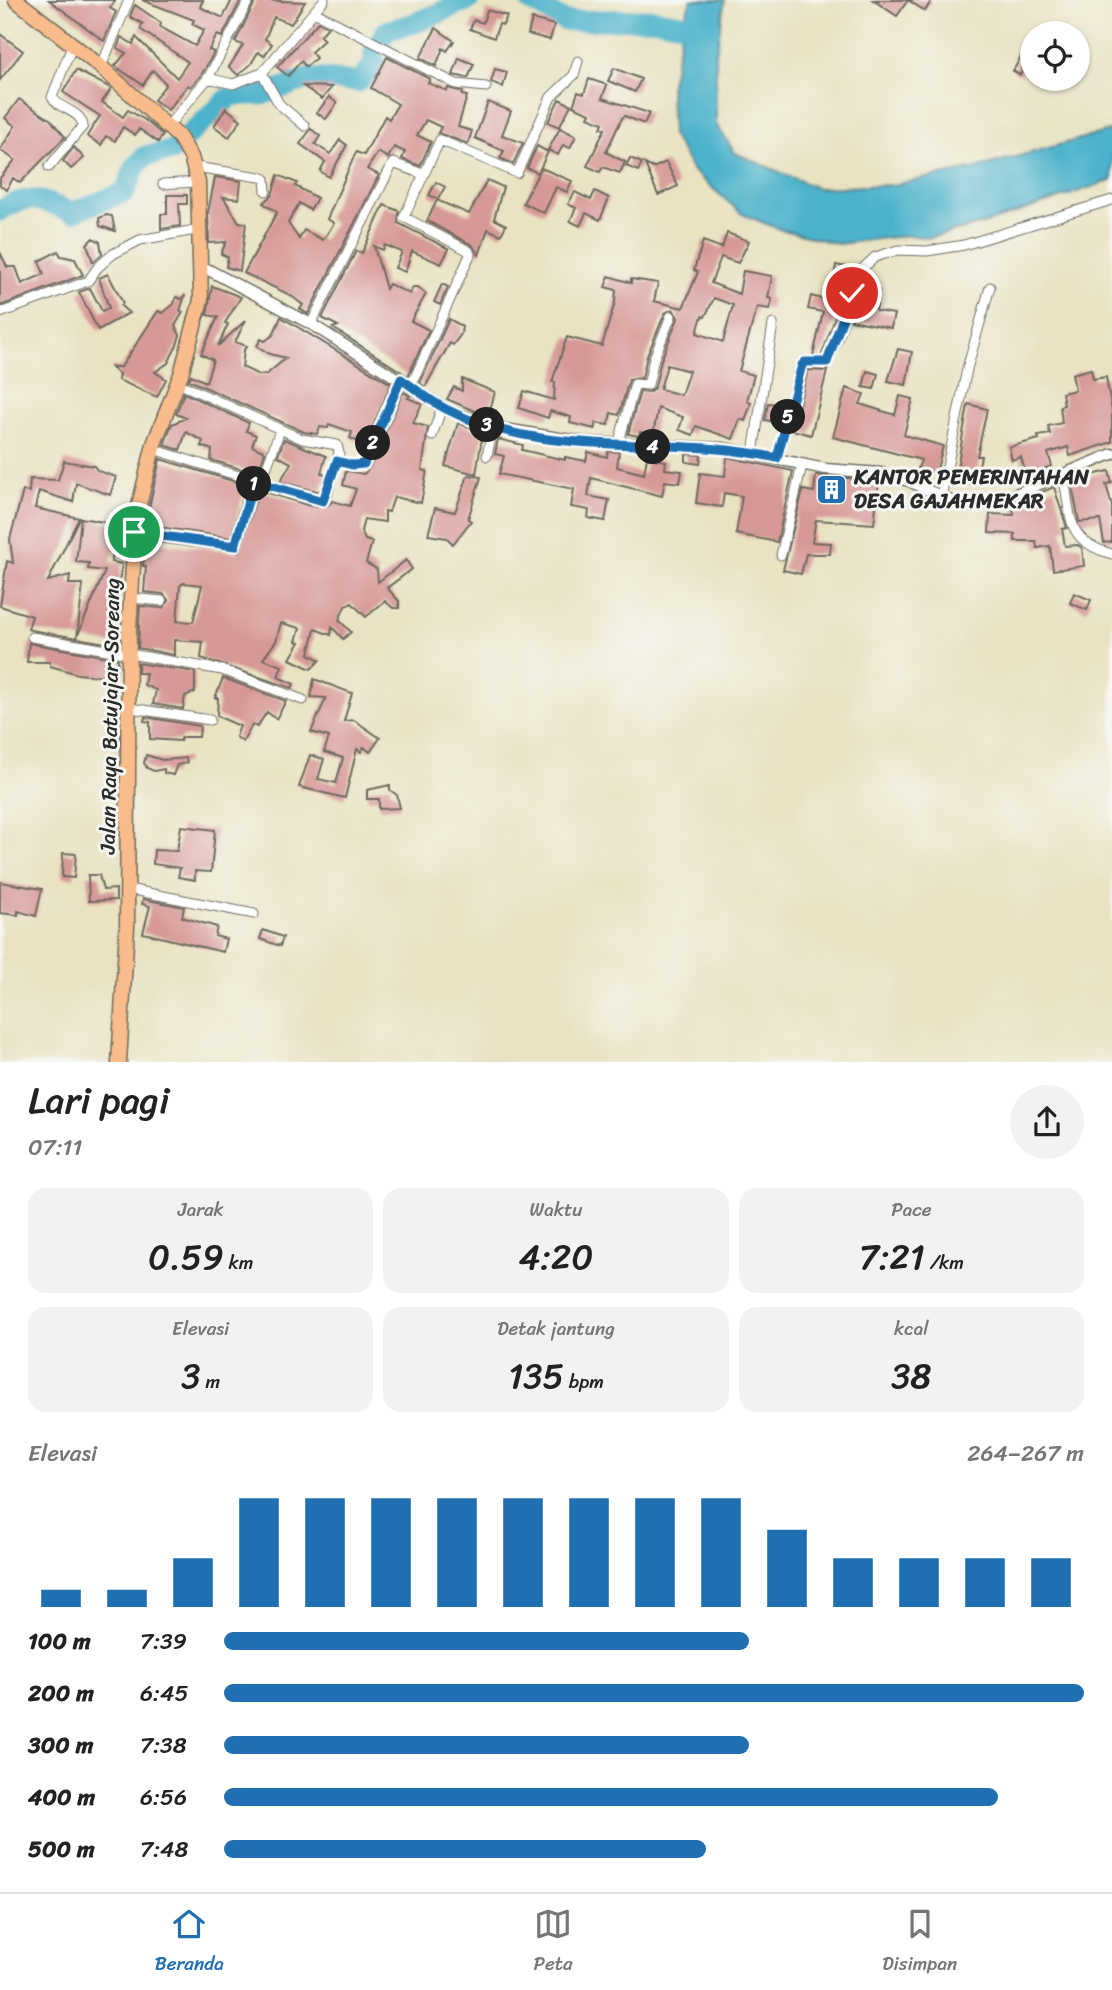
<!DOCTYPE html>
<html lang="id">
<head>
<meta charset="utf-8">
<style>
	body { margin:0; font-family:Sriracha,sans-serif; background:#f2f2f2; color:#222; height:100vh; display:flex; flex-direction:column; font-size:26px; white-space:nowrap }
	* { box-sizing:border-box; margin:0 }
	p { font-size:23px; color:#767676 }
	.icon { flex:none; width:38px; height:38px; fill:none; stroke:currentColor; stroke-width:2; stroke-linecap:round; stroke-linejoin:round }
	.map { position:relative; height:1062px; overflow:hidden }
	.drawer { display:flex; flex-direction:column; background:#fff; flex:1 }
	.drawer>* { flex:none }
	.tools { position:absolute; left:1020px; top:21px; display:grid; gap:14px }
	.tools a { display:grid; place-items:center; width:70px; height:70px; border-radius:50%; background:#fff; box-shadow:0 2px 5px #0004; font-size:35px }
	.pin { position:absolute; display:grid; place-items:center; width:60px; height:60px; color:#fff; margin:-30px; border:4px solid #fff; border-radius:50%; box-shadow:0 2px 7px #0007 }
	.km { position:absolute; width:35px; height:35px; margin:-18px; border-radius:50%; background:#222; color:#fff; font-size:19px; line-height:35px; text-align:center }
	.round { display:grid; place-items:center; flex:none; width:74px; height:74px; border-radius:37px; background:#f2f2f2 }
	.head { display:flex; align-items:center; justify-content:space-between; height:119px; padding:0 28px }
	h1 { font-size:38px; font-weight:600; line-height:52px }
	.figures { display:grid; grid-template-columns:repeat(3,1fr); gap:10px; height:119px; padding:7px 28px }
	.figures div { display:grid; align-content:center; border-radius:18px; background:#f2f2f2; text-align:center }
	.figures b { font-size:35px; font-weight:600 }
	.figures small { font-size:19px; font-weight:400 }
	.figures p { font-size:19px }
	.chart { height:196px; padding:14px 28px }
	.chart p { display:flex; justify-content:space-between }
	.chart svg { width:100%; height:126px; margin-top:7px; stroke:#1f6fb2; stroke-width:6 }
	ul { padding:0 28px; list-style:none; font-size:23px }
	li { display:grid; grid-template-columns:112px 84px 1fr; align-items:center; height:52px }
	li i { height:18px; border-radius:9px; background:#1f6fb2 }
	.menu { display:flex; justify-content:space-around; align-items:center; height:98px; border-top:2px solid #e0e0e0; background:#fff; font-size:19px; color:#767676 }
	.menu a { display:grid; justify-items:center; gap:4px }
	.menu .selected { color:#1f6fb2 }
	.map>svg:first-child { display:block }
	.water { fill:#4cb2cb; stroke:#3c6e7b; stroke-width:2 }
	.lines { fill:none; stroke-linecap:round; stroke-linejoin:round }
	.river { stroke:#4cb2cb; stroke-width:21 }
	.building { fill:#d79997; fill-rule:evenodd }
	.minor-casing { stroke:#6e6b60; stroke-width:11 }
	.tertiary-casing { stroke:#6e6b60; stroke-width:13 }
	.trunk-casing { stroke:#6e6b60; stroke-width:17 }
	.minor { stroke:#fff; stroke-width:9 }
	.tertiary { stroke:#fff; stroke-width:10 }
	.trunk { stroke:#f9bc8a; stroke-width:14 }
	.route-casing { stroke:#fff; stroke-width:14 }
	.route { stroke:#1f6fb2; stroke-width:9 }
	.labels { text-anchor:middle; stroke-width:6; stroke-linejoin:round; paint-order:stroke }
	.poi-label { font-size:21px; font-weight:bold; fill:#2b2b2b; stroke:#f6f6f2; text-anchor:start }
	.street-label { font-size:21px; fill:#2b2b2b; stroke:#f6f6f2 }
</style>
</head>
<body>
<div class="map">
<svg width="1112" height="1063" viewBox="0 0 1112 1063">
	<rect width="100%" height="100%" fill="#f6f6f2"/>
	<filter id="ink" filterUnits="userSpaceOnUse"><feTurbulence type="fractalNoise" baseFrequency=".0143" numOctaves="2"/><feDisplacementMap in="SourceGraphic" scale="14" xChannelSelector="R" yChannelSelector="G"/><feConvolveMatrix kernelMatrix="1 2 1 2 8 2 1 2 1" color-interpolation-filters="sRGB"/></filter>
	<filter id="wash" filterUnits="userSpaceOnUse"><feTurbulence type="fractalNoise" baseFrequency=".00686" numOctaves="4" result="noise"/><feDisplacementMap in="SourceGraphic" scale="28" xChannelSelector="R" yChannelSelector="G"/><feGaussianBlur stdDeviation="1.57" result="paint"/><feColorMatrix in="noise" values="0 0 0 0 0 0 0 0 0 0 0 0 0 0 0 0 0 1.4 0 .05"/><feComposite in="paint" operator="in"/></filter>
	<g filter="url(#wash)">
		<rect width="100%" height="100%" fill="#e9e3c2"/>
		<path class="water" d="M691,0H725L716,53V124L735,153L817,188L893,185L976,168L1112,130V180L990,222L929,238L910,235L838,244L779,229L742,214L693,171L672,135L670,89L683,23Z"/>
		<g class="lines">
			<path class="river" d="M529,0L565,21L653,19L710,29
				M0,211C31,190 41,202 73,212L125,192L135,167L145,156L171,151L232,95H262L310,78L358,82L374,65V52L386,31L415,23L469,0"/>
		</g>
		<g id="blocks">
			<path class="building" d="M49,0H116L110,8L116,12L104,41Z
				M142,0H203L200,7L223,18L232,0H241L222,37L217,35L209,50L214,52L202,74L191,87L188,85L168,110L154,100L166,84L153,70L143,85L115,66L126,53L117,48L121,37L133,44L136,37L177,78L188,62L140,29L143,24L130,17L133,9L135,5L161,23L160,27L195,46L204,30L192,24L194,20Z
				M256,0L305,2L291,24L274,17L265,39L272,44L264,56L258,52L251,64L238,75L229,67L243,45L235,42Z
				M873,0H932L925,11L908,0L897,16Z
				M487,10L507,16L503,25L499,24L494,38L470,29L474,20L483,23Z
				M532,19L554,25L550,40L528,34Z
				M318,22L328,27L320,36L324,40L311,52L316,58L306,67L301,61L288,76L277,67Z
				M436,28L454,41L447,51L443,48L436,66L420,58Z
				M0,34L23,51L0,80Z
				M1026,48L1032,53L1020,75L1013,71Z
				M387,57L430,79L428,83L447,91L448,88L463,92L462,95L467,96L458,127L472,131L468,144L438,133L441,127L426,120L417,135L431,142L420,166L402,159L405,152L394,147L388,158L378,152L367,169L379,175L308,314L300,309L303,305L290,295L244,273L277,212L263,203L272,195L278,175L297,183L295,186L317,198L310,210L299,203L288,223L299,239L304,230L323,240L334,223L327,219L356,152L364,155L385,116L389,119L398,104L371,88Z
				M459,58L474,64L468,78L453,75Z
				M614,68L641,79L635,92L608,81Z
				M495,69L507,72L503,87L491,82Z
				M76,70L107,86L111,89L102,102L123,117L128,110L145,120L163,135L158,142L139,129L135,135L123,127L115,141L106,136L101,145L87,136L100,116L63,92Z
				M589,79L607,85L602,98L649,113L644,124L625,116L622,118L606,152L625,162L620,173L603,167L600,172L587,166L605,129L601,128L603,123L588,117L590,113L573,106L578,92L584,94Z
				M303,86L332,87L322,99Z
				M329,97L337,103L326,119L317,113Z
				M19,99L51,120L65,137L20,183L13,178L7,190L0,186V178L15,160L0,150L15,126L5,118Z
				M559,99L571,105L559,127L548,122Z
				M488,102L511,111L502,135L523,143L513,164L500,158L504,151L475,138Z
				M226,108L241,120L229,137L214,126Z
				M560,128L576,136L570,148L563,145L558,155L548,150Z
				M311,129L320,136L315,144L330,154L340,140L347,145L329,177L320,171L325,162L300,144Z
				M537,146L548,152L538,173L527,168Z
				M74,147L84,158L71,169L63,161Z
				M630,158L642,163L638,171L626,166Z
				M666,162L678,186L658,195L645,164L653,168Z
				M541,168L572,181L567,192L556,187L544,213L523,203Z
				M215,177L241,181L239,199L223,197L239,222L246,223L240,271L226,267L228,257L221,254L226,242L209,243L208,213Z
				M487,180L503,187L494,219L506,225L501,235L488,229L479,255L472,245L427,221L437,200L469,214Z
				M436,182L445,187L438,199L429,195Z
				M595,191L609,198L600,220L586,213L580,226L570,221L576,208L568,204L575,192L591,200Z
				M167,195H187V204H179L180,226L161,229V214H167Z
				M384,205L399,211L398,223L449,249L441,264L412,251L405,272L395,268L402,252L385,245L383,250L374,246L386,289L389,284L410,294L413,287H418L426,294L411,321L429,330L408,376L333,328L338,326L322,318L356,251L362,253Z
				M106,215L112,216L115,231L100,226L99,218Z
				M727,233L749,241L738,263L721,257L711,283L739,294L743,271L772,276L768,298L772,299L770,309L757,307L739,371L754,375L747,401L751,403L745,421L740,419L733,439L696,426L693,435L679,430L683,417L658,408L653,435L640,432L639,436L628,434L640,391L650,392L655,387L661,360L678,318L673,309L665,313L647,356L642,378L629,380L619,415L611,413L608,425L596,423L595,429L570,423L571,417L550,411L548,418L519,408L524,391L554,400L555,382H552L567,337L602,346L615,302L616,290L605,287L609,276L631,283V279L658,283L654,301L683,308L698,272L694,270L703,241L722,248ZM714,298L733,305L723,342L697,333L702,316L705,317ZM667,365L689,371L681,395L660,389Z
				M93,238L100,242L102,254L93,262L87,244Z
				M58,251L61,256L75,259L83,275L0,306V252L7,267H16L22,284L44,274L39,261Z
				M836,265L853,268L821,357L813,356L823,312L808,309L811,296L826,300L829,284L833,285Z
				M108,274L123,303L121,306L129,313L98,330L79,292L90,288L102,311L109,308L99,278Z
				M442,284L448,287L440,305L434,302Z
				M212,286L241,297L225,323L228,324L218,346L246,320L235,342L247,346L244,350L242,367L259,375L267,374L286,358L270,354L257,346L261,339L265,341L273,335L281,317L391,384L365,445L350,438L352,432L329,424L328,428L320,427L317,434L304,432L189,380L191,375L206,382L213,360L201,354L218,317L207,315Z
				M861,287L879,290L876,311L894,314L891,328L851,320Z
				M185,295L180,311L183,312L175,326L180,335L177,345L168,363L155,372L166,379L157,397L118,380L119,374L111,367H121L158,311L163,313L174,304L176,297L181,299Z
				M449,319L462,326L461,334L453,345L450,343L425,387L420,383Z
				M898,349L912,352L906,385L888,381Z
				M1091,369L1093,379L1106,377L1112,411V442L1070,456L1068,447L1048,453L1052,466L1026,475L1021,457L1012,460L1009,447L1039,439L1038,436L1050,434L1048,426L1062,423L1060,406L1064,405L1062,393L1075,390L1072,374Z
				M808,370L827,371L811,435L792,430Z
				M867,371L878,374L874,389L863,387Z
				M462,379L495,392L488,417L447,399L454,387L462,391Z
				M846,388L864,394L860,404L895,415L900,396L913,399L904,435L943,446L936,473L918,468L921,460L833,437Z
				M403,392L410,396L408,398L422,404L413,423L428,427L422,470L427,471L421,503L394,497L389,512L385,511V522L364,519L361,531L365,540L372,542L366,563L377,569L378,582L406,560L412,569L387,588L399,601V608H393L385,601L366,617L352,603L345,606L339,620L351,632L343,639L332,627L331,635L315,629L309,654L320,660L311,669L290,659L300,642L296,641L300,628L281,623L276,641L263,659L282,666L278,677L294,684L292,688L201,658L203,642L174,640V655L138,648L140,606L162,608L169,601L163,594L144,592L146,566H143L146,541L239,552L259,490L310,506H327L333,501L350,506L356,489L343,485L346,471L364,474L370,467ZM183,583L202,585L193,622L177,621L180,586Z
				M184,393L249,423L246,431L256,435L252,446L265,452L257,474L211,460L212,450L201,446L203,441L186,432L180,450L164,445L172,424L186,418L176,414Z
				M768,403L784,405L779,423L765,420Z
				M968,404L987,409L977,456H981L975,485L955,481Z
				M458,423L483,432L476,474L445,466Z
				M284,439L326,456L321,473L326,475L321,492L280,482L291,463L278,456Z
				M498,439L523,445L522,450L565,460V457L586,461L588,452L607,457L608,451L619,452L617,467L644,474L647,458L666,461L665,469L682,471L680,483L665,481L662,496L591,478L588,496L609,500L605,521L588,518L589,510L571,507L574,489L499,474L504,456L495,454Z
				M686,454L701,455L700,464L686,462Z
				M727,457L793,471L777,542L736,534L742,496L724,493L722,507L696,503L700,473L725,476Z
				M160,459L246,485L231,538L145,525Z
				M64,461L94,466L98,471L116,477L110,495L76,483L73,502L39,491L35,508L79,518L48,581L70,575L69,584H83L77,637L105,571L88,569L89,563L76,562L81,518L120,525L111,562L122,564L118,588L116,614L119,615L113,640L117,645L31,630L28,629L32,616L0,606L7,561L13,563L10,539L23,491L29,492L30,479L58,480Z
				M1109,471L1112,483L1106,484L1112,506V542L1104,543L1100,520L1079,522L1071,480Z
				M468,475L481,477L468,519L471,521L453,544L447,538L428,535L435,508L455,512Z
				M816,475L879,481L874,524L816,520L812,542L831,543L830,554H806L801,574L783,570L803,490L814,492Z
				M1054,487L1067,528L1062,529L1065,546L1078,545L1082,548L1084,566L1053,570L1050,546L1037,548L1036,541H1015V534L989,533L990,514L1014,515L1013,504Z
				M1074,593L1091,600L1087,610L1070,603Z
				M29,643L118,659L116,678L78,674L50,666V662H27Z
				M138,663L195,672V692L185,696L183,709L153,704L156,690L144,685L146,673H138Z
				M223,678L286,701L276,719L267,712L257,727L252,725L243,742L236,737L240,726L217,716L218,698H215Z
				M314,679L352,693L344,721L354,720L380,738L370,752L364,747L361,752L357,749L345,798L299,787L310,755L324,759L318,779L336,783L343,758L324,752L329,737L311,732L326,698L311,697Z
				M145,717L200,726L199,737H182L180,741L150,739V722L144,721Z
				M146,755L162,760L186,758L187,763L177,765L173,775L164,773V769L154,771L147,768L144,763Z
				M390,785V790L397,795L400,808L379,809V799H367V790Z
				M181,826L215,830L211,872L195,871V880L178,877L180,868L153,864L154,850L177,851Z
				M63,853L76,854L74,878L62,877Z
				M88,875H99L103,890L116,889V900L89,901Z
				M0,882L42,889L36,916L18,911V915L0,913Z
				M143,899L184,907L182,917L217,927L215,936L226,939L223,952L143,933L150,906L142,904Z
				M263,930L283,937L280,946L260,939Z"/>
		</g>
	</g>
	<g filter="url(#ink)">
		<use href="#blocks" fill-opacity="0" stroke="#6e6b60" stroke-width="2"/>
		<g class="lines">
			<defs>
				<path id="minor" d="M314,12L456,84L486,87
					M101,67L129,0
					M262,73L279,104L305,126
					M208,78L249,0
					M168,126L208,78L233,84L262,73L324,0
					M49,167L83,126C81,110 59,110 52,97L73,44
					M195,167L260,177L265,179L266,191
					M163,184L198,182
					M0,313L88,281L98,267L113,254L140,240L201,229
					M311,324L393,163L423,174
					M411,386L470,255L469,251L404,217L440,140L517,173L551,97L574,75L578,61
					M432,436L442,407
					M618,445L635,384L648,385L654,358L671,316
					M153,449L312,499H326L339,453L337,445L302,439L178,383
					M753,453L773,324
					M487,456L493,427
					M777,458L802,365L805,362L824,365L827,362L840,333L857,274L875,257L898,250L927,251L964,245L1112,200
					M337,461L352,465L364,464L401,379
					M1063,474C1072,516 1064,541 1112,554
					M261,483L280,430
					M941,497L967,369L990,287
					M134,532L236,546L254,481
					M781,555L802,465
					M131,598L162,601
					M32,637L222,670L303,700
					M130,708L210,720
					M128,889L254,914"/>
				<path id="tertiary" d="M203,267L311,324L447,410L493,427L583,442L724,448L825,469L881,473L909,481L953,502L968,504L1006,498L1112,454"/>
				<path id="trunk" d="M16,0L101,67L179,137L191,157L198,182L201,300L181,374L154,444L136,518L129,630L127,927L119,1063"/>
			</defs>
			<use href="#minor" class="minor-casing"/>
			<use href="#tertiary" class="tertiary-casing"/>
			<use href="#trunk" class="trunk-casing"/>
			<use href="#minor" class="minor"/>
			<use href="#tertiary" class="tertiary"/>
			<use href="#trunk" class="trunk"/>
		</g>
	</g>
	<g class="lines" filter="url(#ink)">
		<defs>
			<path id="route" d="M134,532L235,546L254,481L323,501L337,461L352,465L364,464L401,379C416,389 430,401 446,409C548,462 669,433 777,458L802,365L805,362H827L852,293"/>
		</defs>
		<use href="#route" class="route-casing"/>
		<use href="#route" class="route"/>
	</g>
	<defs>
		<symbol id="building-square" viewBox="-11 -11 22 22"><rect x="-9" y="-9" width="18" height="18" rx="4" fill="#1f6fb2" stroke="#f6f6f2"/><path d="M-4-6H4V6H1V3H-1V6H-4ZM-2.5-4.3h1.7v1.8h-1.7ZM.8-4.3h1.7v1.8H.8ZM-2.5-1h1.7V.8h-1.7ZM.8-1h1.7V.8H.8Z" fill="#fff"/></symbol>
	</defs>
	<g fill-rule="evenodd">
		<use href="#building-square" x="814" y="472" width="35" height="35"/>
	</g>
	<g class="labels">
		<g class="poi-label">
			<text x="854" y="484">KANTOR PEMERINTAHAN<tspan x="854" dy="24">DESA GAJAHMEKAR</tspan></text>
		</g>
		<g class="street-label">
			<text transform="translate(110 716) rotate(-89)" y="7">Jalan Raya Batujajar-Soreang</text>
		</g>
	</g>
</svg>
<div class="tools">
<a><svg class="icon" aria-label="locate" viewBox="0 0 24 24"><circle cx="12" cy="12" r="6"/><path d="M12 2v4M12 18v4M2 12h4M18 12h4"/></svg></a>
</div>
<div class="pin" style="left:134px;top:532px;background:#1e9e55"><svg class="icon" aria-label="arrive" viewBox="0 0 24 24"><path d="M6 21V4h12l-3 4 3 4H6"/></svg></div>
<div class="pin" style="left:852px;top:293px;background:#d93025"><svg class="icon" aria-label="check" viewBox="0 0 24 24"><path d="M5 12l5 5 9-10"/></svg></div>
<b class="km" style="left:254px;top:484px">1</b>
<b class="km" style="left:373px;top:443px">2</b>
<b class="km" style="left:487px;top:425px">3</b>
<b class="km" style="left:653px;top:447px">4</b>
<b class="km" style="left:788px;top:417px">5</b>
</div>
<section class="drawer">
<div class="head"><div><h1>Lari pagi</h1><p>07:11</p></div><a class="round"><svg class="icon" aria-label="share" viewBox="0 0 24 24"><path d="M12 15V3M7 8l5-5 5 5M5 13v7h14v-7"/></svg></a></div>
<div class="figures">
<div><p>Jarak</p><b>0.59<small> km</small></b></div>
<div><p>Waktu</p><b>4:20</b></div>
<div><p>Pace</p><b>7:21<small> /km</small></b></div>
</div>
<div class="figures">
<div><p>Elevasi</p><b>3<small> m</small></b></div>
<div><p>Detak jantung</p><b>135<small> bpm</small></b></div>
<div><p>kcal</p><b>38</b></div>
</div>
<div class="chart"><p><span>Elevasi</span>264–267 m</p>
<svg viewBox="0 0 160 44" preserveAspectRatio="none"><path d="M5 44V38M15 44V38M25 44V27M35 44V6M45 44V6M55 44V6M65 44V6M75 44V6M85 44V6M95 44V6M105 44V6M115 44V17M125 44V27M135 44V27M145 44V27M155 44V27"/></svg>
</div>
<ul>
<li><b>100 m</b>7:39<i style="width:61%"></i></li>
<li><b>200 m</b>6:45<i style="width:100%"></i></li>
<li><b>300 m</b>7:38<i style="width:61%"></i></li>
<li><b>400 m</b>6:56<i style="width:90%"></i></li>
<li><b>500 m</b>7:48<i style="width:56%"></i></li>
</ul>
</section>
<nav class="menu">
<a class="selected"><svg class="icon" aria-label="home" viewBox="0 0 24 24"><path d="M3 11l9-7 9 7M6 9v11h12V9"/></svg>Beranda</a>
<a><svg class="icon" aria-label="map" viewBox="0 0 24 24"><path d="M3 6l6-2 6 2 6-2v14l-6 2-6-2-6 2zM9 4v14M15 6v14"/></svg>Peta</a>
<a><svg class="icon" aria-label="saved" viewBox="0 0 24 24"><path d="M7 4h10v16l-5-4-5 4z"/></svg>Disimpan</a>
</nav>
</body>
</html>
